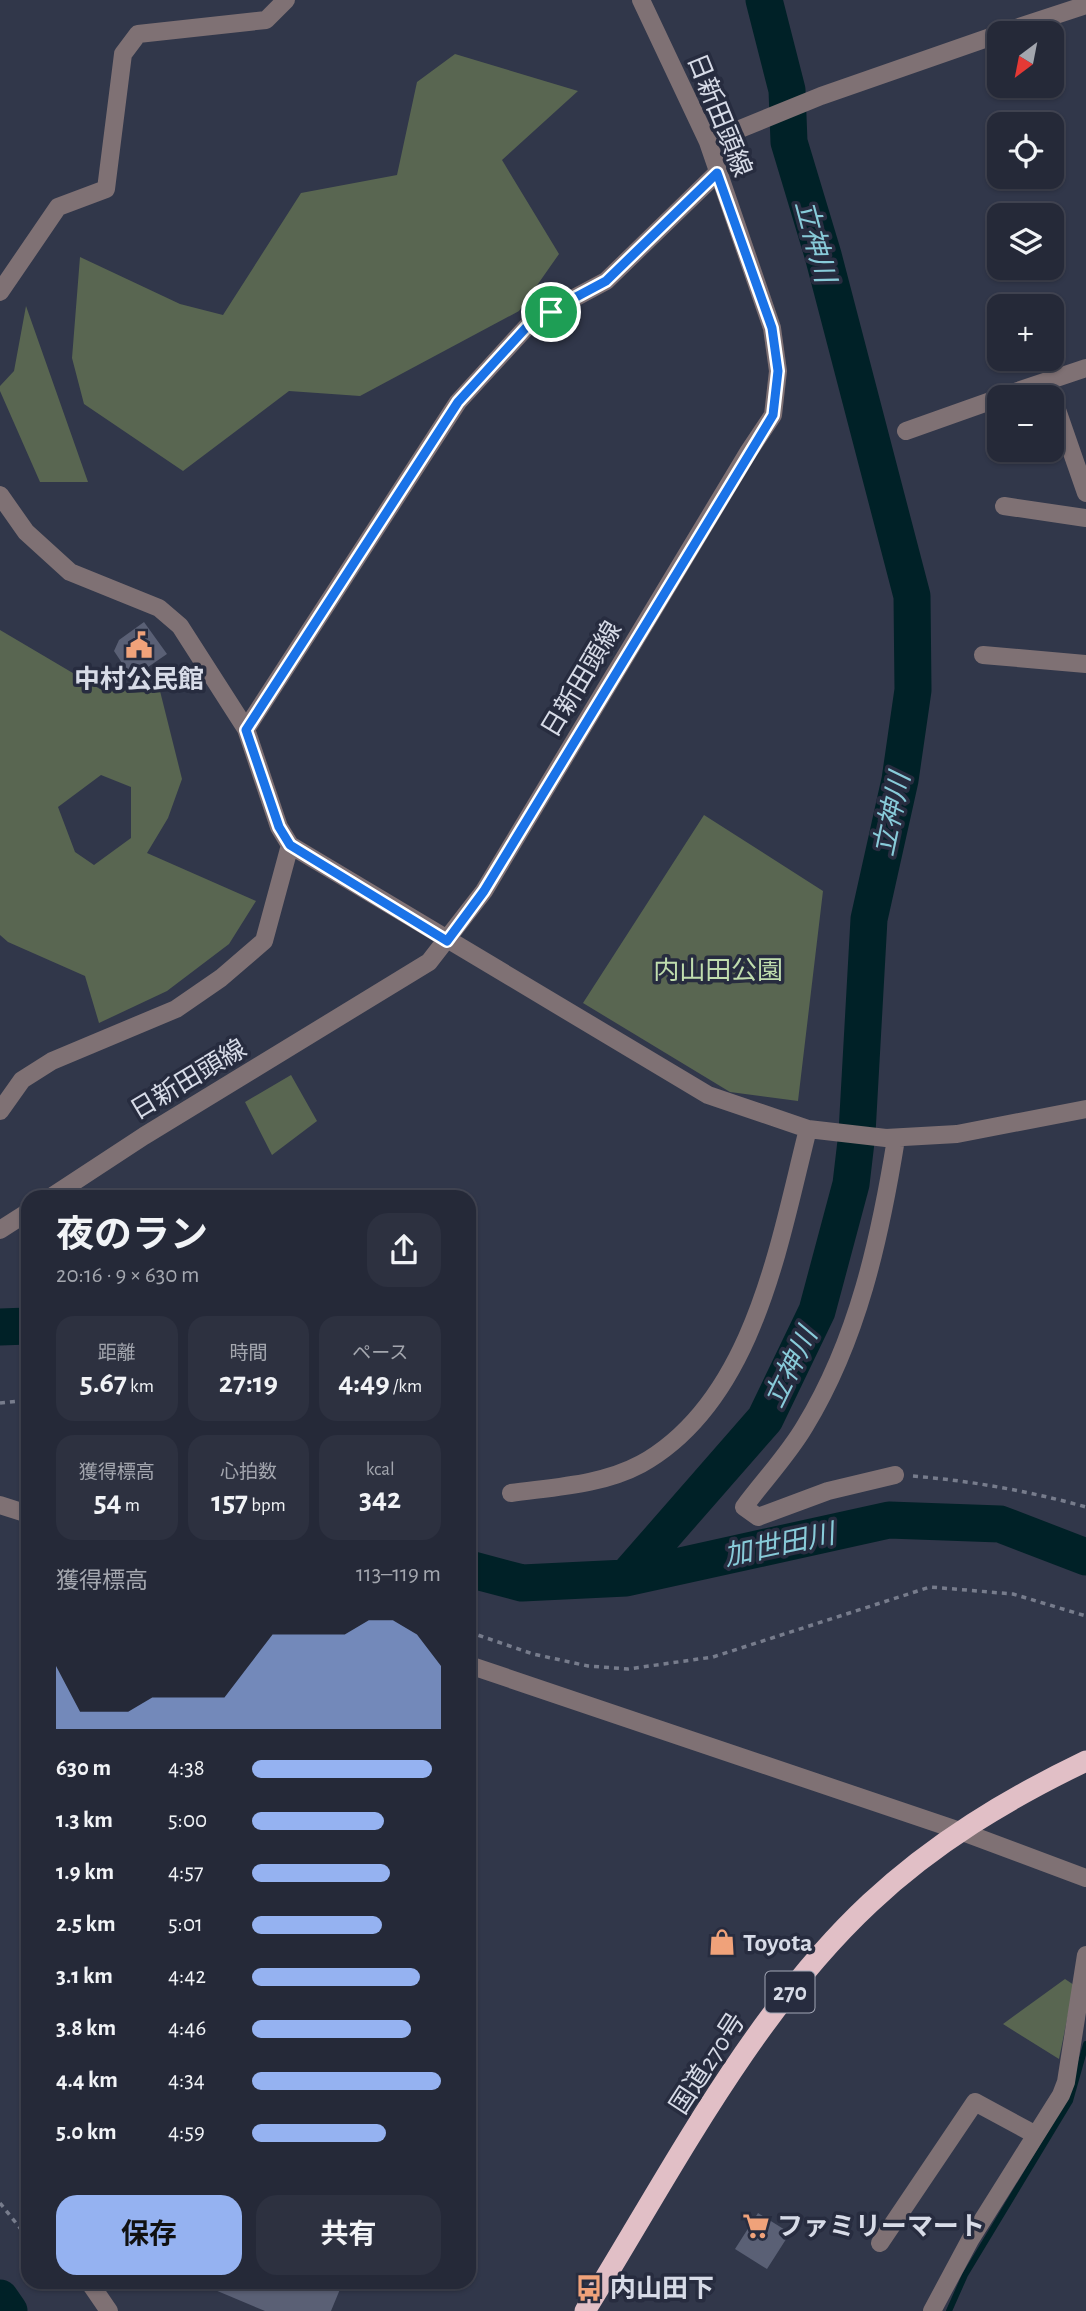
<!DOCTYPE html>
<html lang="ja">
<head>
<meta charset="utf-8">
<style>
	body { margin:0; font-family:"Alegreya Sans","Noto Sans JP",sans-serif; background:#2d3140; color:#f1f3f6; height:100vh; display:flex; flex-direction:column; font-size:26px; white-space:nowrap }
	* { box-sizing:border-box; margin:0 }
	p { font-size:23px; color:#a3a6ae }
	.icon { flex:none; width:38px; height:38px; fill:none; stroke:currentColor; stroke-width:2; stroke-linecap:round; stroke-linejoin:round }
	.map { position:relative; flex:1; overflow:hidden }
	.panel { position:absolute; left:21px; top:1190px; width:455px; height:1099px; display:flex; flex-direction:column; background:#252938; border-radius:21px; box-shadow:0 2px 5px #0004,0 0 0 2px #424553 }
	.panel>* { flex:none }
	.needle { width:46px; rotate:212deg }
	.tools { position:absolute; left:987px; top:21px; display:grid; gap:14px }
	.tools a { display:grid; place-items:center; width:77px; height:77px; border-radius:14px; background:#252938; box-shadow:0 2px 5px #0004,0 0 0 2px #424553; font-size:35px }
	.pin { position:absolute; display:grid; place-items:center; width:60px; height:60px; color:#fff; margin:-30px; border:4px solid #fff; border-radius:50%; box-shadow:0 2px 7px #0007 }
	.round { display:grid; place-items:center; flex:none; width:74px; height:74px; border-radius:21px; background:#2d3140 }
	.head { display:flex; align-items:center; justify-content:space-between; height:119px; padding:0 35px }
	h1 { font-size:38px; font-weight:700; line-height:52px }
	.stats { display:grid; grid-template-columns:repeat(3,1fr); gap:10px; height:119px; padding:7px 35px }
	.stats div { display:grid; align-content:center; border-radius:18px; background:#2d3140; text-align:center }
	.stats b { font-size:30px; font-weight:700 }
	.stats small { font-size:19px; font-weight:400 }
	.stats p { font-size:19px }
	.chart { height:196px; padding:14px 35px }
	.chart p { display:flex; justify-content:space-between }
	.chart svg { width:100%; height:126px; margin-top:7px; fill:#95b2f1; opacity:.7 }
	.action { display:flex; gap:14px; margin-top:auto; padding:14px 35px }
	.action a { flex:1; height:80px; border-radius:21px; background:#95b2f1; color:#111; font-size:28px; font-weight:700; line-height:80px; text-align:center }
	.action a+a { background:#2d3140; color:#f1f3f6 }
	ul { padding:0 35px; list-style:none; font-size:23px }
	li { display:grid; grid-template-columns:112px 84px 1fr; align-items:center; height:52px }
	li i { height:18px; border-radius:9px; background:#95b2f1 }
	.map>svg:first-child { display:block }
	.green { fill:#596651; fill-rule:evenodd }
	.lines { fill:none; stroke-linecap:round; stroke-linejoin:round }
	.stream { stroke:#002127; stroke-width:6 }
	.river { stroke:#002127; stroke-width:37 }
	.building { fill:#5a6075 }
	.path { stroke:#777c8c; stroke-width:3.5; stroke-dasharray:5 5; stroke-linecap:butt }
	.minor { stroke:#7f7174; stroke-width:18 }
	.highway { stroke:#e1bfc6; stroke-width:21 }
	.route-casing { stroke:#fff; stroke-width:14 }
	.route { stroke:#1a73e8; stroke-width:9 }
	.labels { text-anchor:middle; stroke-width:7; stroke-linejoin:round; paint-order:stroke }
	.shield { fill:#272c3f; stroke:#a2a6b5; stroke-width:2 }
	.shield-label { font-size:24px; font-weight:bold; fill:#d7dbe7 }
	.street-label { font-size:26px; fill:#d7dbe7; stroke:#272c3f }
	.poi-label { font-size:26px; font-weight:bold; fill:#d7dbe7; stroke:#272c3f; text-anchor:start }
	.park-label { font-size:26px; fill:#c0ddae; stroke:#272c3f }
	.water-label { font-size:28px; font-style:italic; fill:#88cbd9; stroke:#272c3f }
</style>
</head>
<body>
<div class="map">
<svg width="1086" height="2311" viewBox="0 0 1086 2311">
	<rect width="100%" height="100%" fill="#31374a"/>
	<path class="green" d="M455,54L578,91L502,160L559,254L519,311L360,396L289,391L183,471L84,404L72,358L80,257L180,304L223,315L301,193L397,175L417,82Z
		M26,306L88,482H40L0,391V386L14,371Z
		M0,630L105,692L159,687L182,779L168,818L147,853L256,901L229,944L167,991L99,1023L85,976L8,942L0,935ZM101,775L131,787V838L94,865L75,852L58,807Z
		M704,815L823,891L798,1101L730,1092L583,1003Z
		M291,1075L317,1121L272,1155L245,1102Z
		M1065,1979L1074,1985L1059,2059L1003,2024Z"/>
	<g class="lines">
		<path class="stream" d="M949,2311L965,2275L1070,2101L1086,2044"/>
		<path class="river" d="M0,1327L28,1326
			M469,1569L522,1583L626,1578L889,1520L1000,1524L1086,1557
			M626,1578L765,1419L817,1311L851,1184L857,1133L869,919L900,780L913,690L912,596L823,255L789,142L787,90L764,0
			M0,2298L9,2311"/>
	</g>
	<path class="building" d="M144,622L167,654L132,678L114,651L119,640Z
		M758,2213L790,2233L767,2269L735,2249Z
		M196,2282H343L331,2311H265Z"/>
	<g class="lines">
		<path class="path" d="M0,1403L28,1400
			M913,1476C972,1481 1029,1491 1086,1507
			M469,1632L533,1654L588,1666L628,1669L713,1657L930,1587L1013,1594L1086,1616
			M0,2203L28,2238
			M62,2282L70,2284"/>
		<path class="minor" d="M1001,33L1086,5
			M708,142L821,96L999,34
			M0,292L58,207L106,189L123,54L138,34L266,20L286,0
			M1047,381L1086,493
			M1000,397L1086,368
			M906,431L999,398
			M0,495L26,532L70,572L159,608L180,626L246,729L279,827L290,845L708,1095L808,1129L886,1138L957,1134L1086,1109
			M1004,506L1086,518
			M983,655L1086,664
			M246,729L458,402L533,320L606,281L717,173
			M0,1111L22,1080L52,1061L176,1009L221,978L264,941L290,845
			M51,1197L144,1136L429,962L484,891L749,451L773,415L778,371L772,328L708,142L641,0
			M0,1230L28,1212
			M895,1475L828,1491L758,1517L744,1507C764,1480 788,1455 805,1426C858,1339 880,1238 896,1139
			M511,1493C554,1487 602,1485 641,1464C754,1401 779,1243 808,1129
			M0,1505L28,1514
			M469,1665L960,1831L1086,1878
			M880,2243L975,2102L1036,2135
			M89,2282L109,2311
			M932,2311L970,2240L1061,2095L1066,2082L1086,1955"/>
		<path class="highway" d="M585,2311C670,2174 752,2013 870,1903C934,1843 1007,1799 1086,1761"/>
	</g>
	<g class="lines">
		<defs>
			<path id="route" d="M717,173L772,328L778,371L773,415L484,891L447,941L290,845L279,827L246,730L458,402L533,320L606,281Z"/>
		</defs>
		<use href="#route" class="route-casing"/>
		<use href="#route" class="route"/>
	</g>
	<defs>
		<symbol id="civic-bare" viewBox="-9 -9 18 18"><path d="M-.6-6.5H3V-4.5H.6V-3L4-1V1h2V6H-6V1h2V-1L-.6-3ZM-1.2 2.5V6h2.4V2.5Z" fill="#f0a27a" stroke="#272c3f" stroke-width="2.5" paint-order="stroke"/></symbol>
		<symbol id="shop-bare" viewBox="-9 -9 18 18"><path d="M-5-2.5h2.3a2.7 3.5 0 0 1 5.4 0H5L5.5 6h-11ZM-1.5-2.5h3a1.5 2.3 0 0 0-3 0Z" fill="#f0a27a" stroke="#272c3f" stroke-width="2.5" paint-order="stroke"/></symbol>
		<symbol id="supermarket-bare" viewBox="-9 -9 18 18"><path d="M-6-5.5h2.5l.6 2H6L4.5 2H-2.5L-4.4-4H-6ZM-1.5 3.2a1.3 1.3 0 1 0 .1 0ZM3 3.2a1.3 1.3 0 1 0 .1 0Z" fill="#f0a27a" stroke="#272c3f" stroke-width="2.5" paint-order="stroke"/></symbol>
		<symbol id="bus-bare" viewBox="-9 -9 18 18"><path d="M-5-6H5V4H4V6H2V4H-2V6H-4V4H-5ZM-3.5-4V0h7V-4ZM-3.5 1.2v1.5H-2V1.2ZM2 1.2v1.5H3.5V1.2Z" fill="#f0a27a" stroke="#272c3f" stroke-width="2.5" paint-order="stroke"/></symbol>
	</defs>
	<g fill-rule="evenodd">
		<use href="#civic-bare" x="120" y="626" width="38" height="38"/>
		<use href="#shop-bare" x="703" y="1923" width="38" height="38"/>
		<use href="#supermarket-bare" x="737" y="2207" width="38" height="38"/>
		<use href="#bus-bare" x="570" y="2269" width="38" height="38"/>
	</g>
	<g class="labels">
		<rect class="shield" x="765.5" y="1971.5" width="49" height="41" rx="5"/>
		<g class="shield-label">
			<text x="790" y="2000">270</text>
		</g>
		<g class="street-label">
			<text transform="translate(720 115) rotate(68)" y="9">日新田頭線</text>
			<text transform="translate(581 679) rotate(-59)" y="9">日新田頭線</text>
			<text transform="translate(188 1079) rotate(-31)" y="9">日新田頭線</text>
			<text transform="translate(707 2063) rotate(-57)" y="9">国道270号</text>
		</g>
		<g class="poi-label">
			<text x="139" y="688" text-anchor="middle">中村公民館</text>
			<text x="743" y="1951">Toyota</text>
			<text x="777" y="2235">ファミリーマート</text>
			<text x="610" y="2297">内山田下</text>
		</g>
		<g class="park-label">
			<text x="718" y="979">内山田公園</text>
		</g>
		<g class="water-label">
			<text transform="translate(816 241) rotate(75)" y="10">立神川</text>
			<text transform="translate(891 814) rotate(-78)" y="10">立神川</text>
			<text transform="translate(790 1367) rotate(-64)" y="10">立神川</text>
			<text transform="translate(779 1544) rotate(-12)" y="10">加世田川</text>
		</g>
	</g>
</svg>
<div class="tools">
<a><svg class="needle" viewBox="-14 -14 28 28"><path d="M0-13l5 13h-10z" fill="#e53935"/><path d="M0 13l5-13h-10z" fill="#a3a6ae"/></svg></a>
<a><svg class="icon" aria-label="locate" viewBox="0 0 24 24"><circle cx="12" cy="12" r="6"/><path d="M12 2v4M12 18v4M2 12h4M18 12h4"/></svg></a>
<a><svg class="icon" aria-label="layers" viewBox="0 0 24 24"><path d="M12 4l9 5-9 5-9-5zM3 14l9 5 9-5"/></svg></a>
<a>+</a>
<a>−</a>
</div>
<div class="pin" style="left:551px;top:312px;background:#1e9e55"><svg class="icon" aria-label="arrive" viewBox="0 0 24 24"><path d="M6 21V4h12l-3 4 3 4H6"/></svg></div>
<section class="panel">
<div class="head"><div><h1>夜のラン</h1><p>20:16 · 9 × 630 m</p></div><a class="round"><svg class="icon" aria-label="share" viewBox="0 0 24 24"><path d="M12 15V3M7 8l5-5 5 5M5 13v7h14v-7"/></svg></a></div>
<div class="stats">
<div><p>距離</p><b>5.67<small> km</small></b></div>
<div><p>時間</p><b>27:19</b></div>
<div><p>ペース</p><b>4:49<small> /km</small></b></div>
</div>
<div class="stats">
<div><p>獲得標高</p><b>54<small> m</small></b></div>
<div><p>心拍数</p><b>157<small> bpm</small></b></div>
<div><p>kcal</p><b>342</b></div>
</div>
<div class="chart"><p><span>獲得標高</span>113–119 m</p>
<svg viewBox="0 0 160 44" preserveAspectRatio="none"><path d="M0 44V22L10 38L20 38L30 38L40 33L50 33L60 33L70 33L80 22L90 11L100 11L110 11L120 11L130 6L140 6L150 11L160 22V44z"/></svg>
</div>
<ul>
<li><b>630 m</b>4:38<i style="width:95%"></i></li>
<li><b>1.3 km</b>5:00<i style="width:70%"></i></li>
<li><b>1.9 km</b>4:57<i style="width:73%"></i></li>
<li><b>2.5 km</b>5:01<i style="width:69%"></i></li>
<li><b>3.1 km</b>4:42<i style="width:89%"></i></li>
<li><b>3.8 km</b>4:46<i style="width:84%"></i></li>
<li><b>4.4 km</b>4:34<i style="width:100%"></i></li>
<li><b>5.0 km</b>4:59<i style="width:71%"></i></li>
</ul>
<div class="action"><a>保存</a><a>共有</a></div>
</section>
</div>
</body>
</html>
